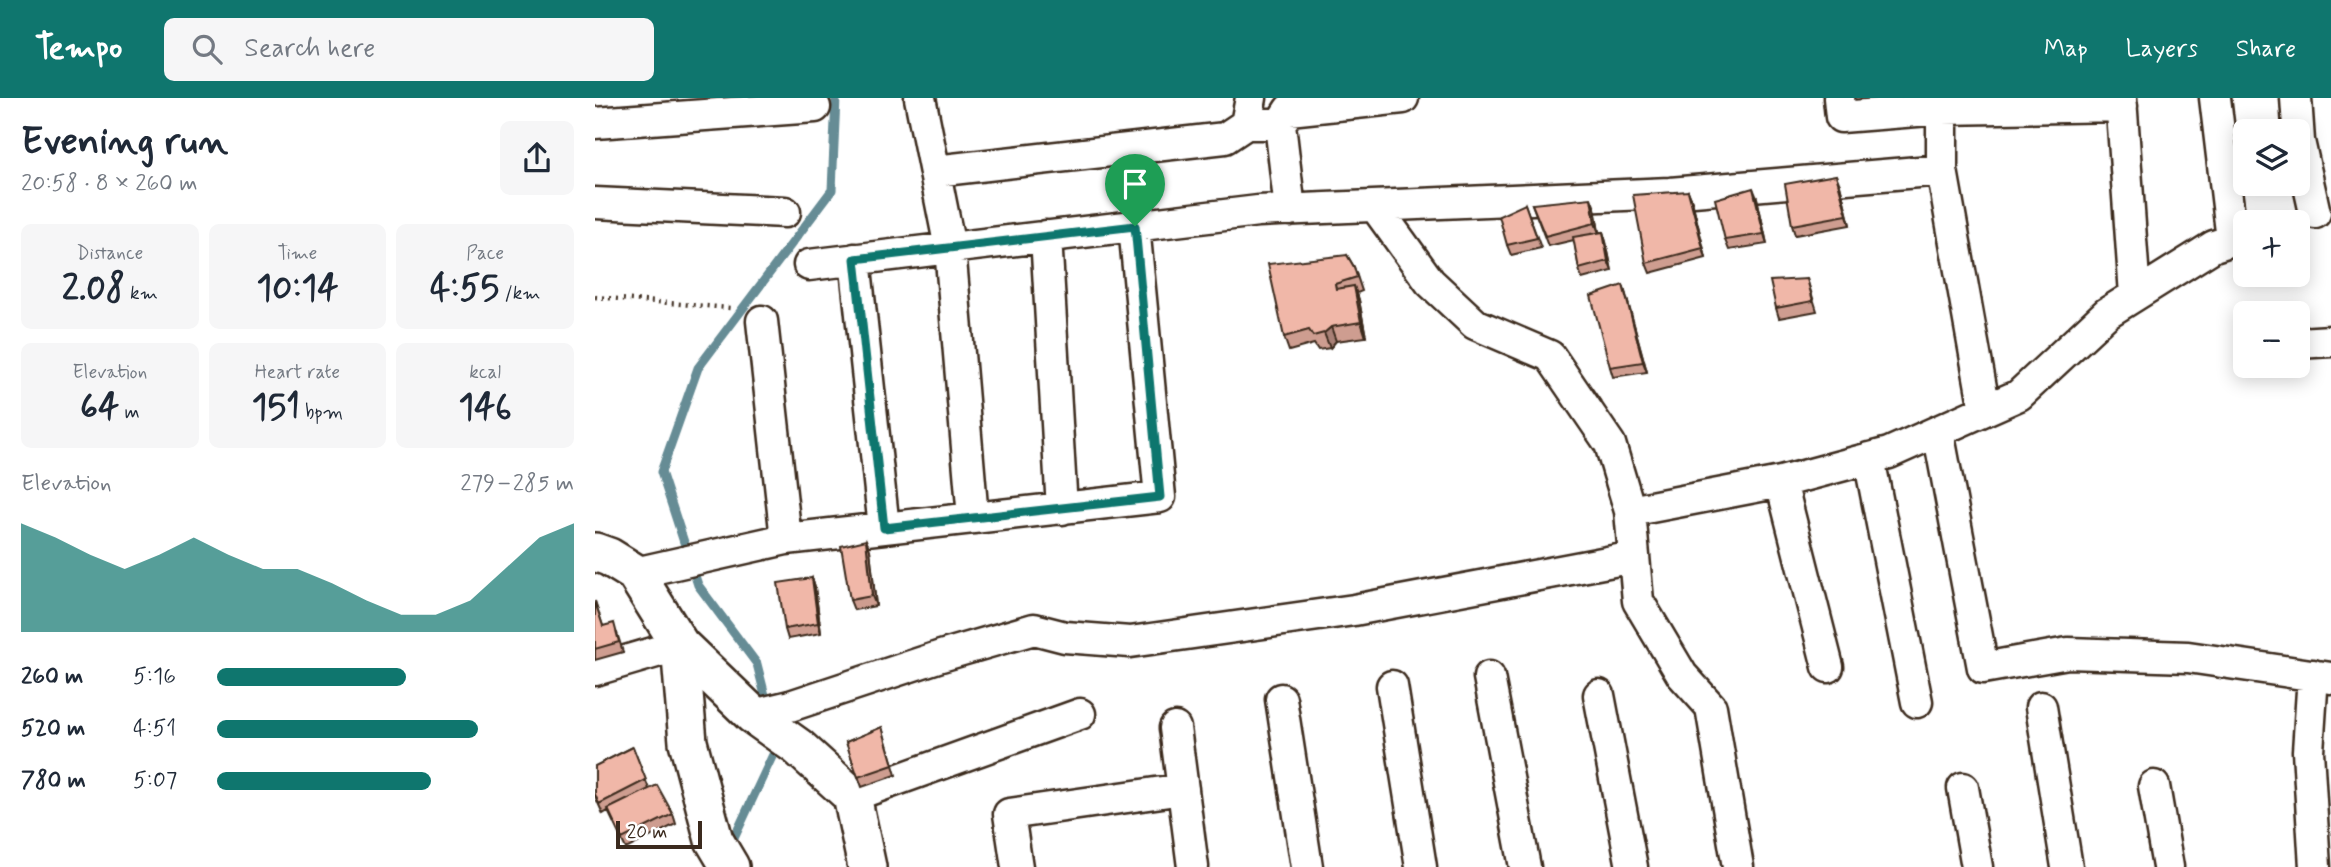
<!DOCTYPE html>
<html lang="en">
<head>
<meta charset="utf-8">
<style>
	body { margin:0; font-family:Mynerve,sans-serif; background:#f6f6f7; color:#1f2937; height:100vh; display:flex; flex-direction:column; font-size:26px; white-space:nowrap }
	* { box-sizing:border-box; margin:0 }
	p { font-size:23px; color:#747a83 }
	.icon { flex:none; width:38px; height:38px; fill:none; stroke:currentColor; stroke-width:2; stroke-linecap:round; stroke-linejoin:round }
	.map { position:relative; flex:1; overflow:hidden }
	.sheet { display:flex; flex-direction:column; background:#fff; width:595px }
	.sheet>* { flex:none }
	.tools { position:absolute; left:1638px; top:21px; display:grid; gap:14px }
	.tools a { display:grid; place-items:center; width:77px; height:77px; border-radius:10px; background:#fff; box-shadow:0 4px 18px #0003; font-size:35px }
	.scale { position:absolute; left:21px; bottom:18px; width:86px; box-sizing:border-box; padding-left:7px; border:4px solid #3b2a1e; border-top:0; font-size:19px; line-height:24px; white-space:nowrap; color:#3b2a1e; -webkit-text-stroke:5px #fff; paint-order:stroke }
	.pin { position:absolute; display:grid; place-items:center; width:60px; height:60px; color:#fff; margin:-72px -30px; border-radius:50% 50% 50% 0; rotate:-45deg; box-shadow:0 0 7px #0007 }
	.pin .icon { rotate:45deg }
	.round { display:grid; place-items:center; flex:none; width:74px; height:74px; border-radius:10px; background:#f6f6f7 }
	.headline { display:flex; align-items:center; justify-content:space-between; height:119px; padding:0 21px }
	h1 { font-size:38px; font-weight:700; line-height:52px }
	.metrics { display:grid; grid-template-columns:repeat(3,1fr); gap:10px; height:119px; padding:7px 21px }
	.metrics div { display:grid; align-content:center; border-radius:10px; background:#f6f6f7; text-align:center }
	.metrics b { font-size:35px; font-weight:700 }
	.metrics small { font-size:19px; font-weight:400 }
	.metrics p { font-size:19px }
	.chart { height:196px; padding:14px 21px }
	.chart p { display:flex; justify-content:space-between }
	.chart svg { width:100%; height:126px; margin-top:7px; fill:#0f766e; opacity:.7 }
	ul { padding:0 21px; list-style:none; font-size:23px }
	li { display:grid; grid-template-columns:112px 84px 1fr; align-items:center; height:52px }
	li i { height:18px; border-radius:9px; background:#0f766e }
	header { display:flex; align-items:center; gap:42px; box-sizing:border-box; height:98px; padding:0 35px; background:#0f766e; color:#fff }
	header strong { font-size:33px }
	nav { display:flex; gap:38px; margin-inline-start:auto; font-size:24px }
	.search { width:490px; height:63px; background:#f6f6f7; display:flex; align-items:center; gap:18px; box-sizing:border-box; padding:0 24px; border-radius:10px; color:#747a83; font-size:26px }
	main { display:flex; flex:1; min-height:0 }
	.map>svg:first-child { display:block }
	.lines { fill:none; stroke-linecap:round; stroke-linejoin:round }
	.stream { stroke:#668c95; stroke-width:9 }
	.minor-casing { stroke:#3b2a1e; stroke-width:35 }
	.tertiary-casing { stroke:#3b2a1e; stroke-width:42 }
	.path { stroke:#3b2a1e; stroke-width:4.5; stroke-dasharray:2 5; stroke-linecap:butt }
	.minor { stroke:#fff; stroke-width:30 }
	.tertiary { stroke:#fff; stroke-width:37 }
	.wall { fill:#ce9d90; stroke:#3b2a1e; stroke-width:2 }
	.shaded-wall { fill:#a88076; stroke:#3b2a1e; stroke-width:2 }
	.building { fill:#f0b7a8; stroke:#3b2a1e; stroke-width:2 }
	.route-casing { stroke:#fff; stroke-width:14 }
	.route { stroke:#0f766e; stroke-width:9 }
</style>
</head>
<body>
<header>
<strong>Tempo</strong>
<div class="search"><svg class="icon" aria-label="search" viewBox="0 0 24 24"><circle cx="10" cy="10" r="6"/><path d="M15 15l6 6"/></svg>Search here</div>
<nav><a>Map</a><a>Layers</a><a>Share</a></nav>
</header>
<main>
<section class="sheet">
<div class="headline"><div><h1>Evening run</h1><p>20:58 · 8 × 260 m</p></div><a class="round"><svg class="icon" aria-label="share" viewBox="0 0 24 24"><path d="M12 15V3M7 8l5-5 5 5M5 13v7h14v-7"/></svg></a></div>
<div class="metrics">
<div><p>Distance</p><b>2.08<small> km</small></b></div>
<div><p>Time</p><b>10:14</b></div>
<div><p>Pace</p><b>4:55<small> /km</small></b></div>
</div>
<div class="metrics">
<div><p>Elevation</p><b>64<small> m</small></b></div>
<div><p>Heart rate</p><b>151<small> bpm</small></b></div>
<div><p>kcal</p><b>146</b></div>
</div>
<div class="chart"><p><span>Elevation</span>279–285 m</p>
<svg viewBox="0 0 160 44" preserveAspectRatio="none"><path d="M0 44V6L10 11L20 17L30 22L40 17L50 11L60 17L70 22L80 22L90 27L100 33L110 38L120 38L130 33L140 22L150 11L160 6V44z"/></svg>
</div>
<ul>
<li><b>260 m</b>5:16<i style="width:53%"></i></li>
<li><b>520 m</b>4:51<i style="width:73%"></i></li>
<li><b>780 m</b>5:07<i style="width:60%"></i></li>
</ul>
</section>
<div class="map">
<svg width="1736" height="769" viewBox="0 0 1736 769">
	<rect width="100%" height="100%" fill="#fff"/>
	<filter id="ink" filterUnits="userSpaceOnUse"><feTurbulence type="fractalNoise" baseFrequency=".0143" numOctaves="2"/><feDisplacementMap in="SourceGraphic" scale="14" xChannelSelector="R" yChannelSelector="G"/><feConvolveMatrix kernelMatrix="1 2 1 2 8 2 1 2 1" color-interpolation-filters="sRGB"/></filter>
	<g filter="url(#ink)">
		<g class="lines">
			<path class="stream" d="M173,609L162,566L103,487L66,374L103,270L237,92L241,0
				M134,751L183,646"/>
			<defs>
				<path id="minor" d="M325,0L355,150L378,420
					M656,0L651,26H685L695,112
					M1244,0L1246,19L1347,11
					M1526,0L1540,197
					M1620,0L1637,142
					M1701,0L1704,43L1720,115
					M0,25L220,9
					M685,26L694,12L808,0
					M340,73L630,40L651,26
					M0,105L190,114
					M780,108L835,184L880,226L955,258L1015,346L1035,413L1043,503L1087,577L1116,609L1143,769
					M451,138L467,411
					M260,161L289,430
					M214,167L663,113L1075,95L1347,72
					M167,223L191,441
					M1703,245L1736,243
					M1390,312L1347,72V11L1527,8
					M1343,333L1388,570L1473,555L1593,559L1736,580
					M1274,360L1322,604
					M1186,384L1233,569
					M1035,413L1186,384L1294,355L1390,312L1424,297L1512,215L1619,148L1650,138
					M40,475L191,441L565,399L539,128
					M0,572L85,547
					M1718,577L1713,653L1720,769
					M894,579L930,769
					M797,588L826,769
					M1004,597L1037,769
					M686,601L712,769
					M1446,609L1472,769
					M158,617L195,608L346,558L439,531L470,539L535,544L759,512L1039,459
					M580,630L598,769
					M1559,688L1573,769
					M1368,690L1382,769
					M257,698L485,616
					M422,769L414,716L588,691"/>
				<path id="tertiary" d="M0,454L14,459L40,475L85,547L158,617L203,649L257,698L272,769
					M85,547L93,644L119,742L135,769"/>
			</defs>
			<use href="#minor" class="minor-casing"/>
			<use href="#tertiary" class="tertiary-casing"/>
			<path class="path" d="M0,199L135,210"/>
			<use href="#minor" class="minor"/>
			<use href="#tertiary" class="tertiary"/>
		</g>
		<path class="wall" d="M1245,87L1255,127L1200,137L1197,127Z
			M1093,93L1097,103L1111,160L1055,175L1051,165Z
			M1162,100L1172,146L1134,152L1130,142Z
			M930,106L946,150L916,157L912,147Z
			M937,106L1000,110L1004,134H1008L1011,144L1017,173L987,181L984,171L979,142L953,148Z
			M752,157L759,169L767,193L762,195L764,202L771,239L741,243L735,250L723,252L719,246L694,253L689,239Z
			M1212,181L1222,213L1184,220L1181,210Z
			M1028,187L1052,274L1018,279L1015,269Z
			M271,442L275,452L281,508L259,512L255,502Z
			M217,480L220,490L226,535L193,541L190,531Z
			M0,503L8,528L22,535L28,554L0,562Z
			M287,629L301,677L267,689L251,644Z
			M38,649L54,691L78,716L81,726L31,751L13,713L8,716L0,698V668Z"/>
		<path class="shaded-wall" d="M1241,77L1245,87L1255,127L1252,117Z
			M1158,90L1162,100L1172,146L1169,136Z
			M1093,93L1097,103L1111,160L1108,150Z
			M996,100L1000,110L1004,135L1000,125Z
			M1008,134L1011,144L1017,173L1013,163Z
			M1028,187L1031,197L1052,274L1048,264Z
			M759,188L764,202L771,239L766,224Z
			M736,229L741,243L735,250L729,235Z
			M271,442L275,452L281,508L277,498Z
			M217,480L220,490L226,535L223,525Z"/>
		<path class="building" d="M1241,77L1252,117L1197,127L1190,86Z
			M1158,90L1169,136L1130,142L1120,101Z
			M1093,93L1108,150L1051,165L1038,97Z
			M996,100L1000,125L950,138L937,106Z
			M930,106L942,140L912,147L904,118Z
			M1008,134L1013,163L984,171L978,139Z
			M752,157L759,169L762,179L740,186L741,191L759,188L766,224L736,229L729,235L718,238L714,232L689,239L673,166Z
			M1212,181L1218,203L1181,210L1175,183Z
			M1028,187L1048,264L1015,269L996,198Z
			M271,442L277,498L255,502L246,448Z
			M217,480L223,525L190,531L183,485Z
			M0,504L8,528L19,525L24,544L0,551Z
			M287,629L298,667L263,679L251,644Z
			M38,649L51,682L4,706L0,696V668Z
			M62,687L78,716L27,741L13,711Z"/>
	</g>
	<g class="lines" filter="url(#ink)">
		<defs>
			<path id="route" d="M540,128L565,399L289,430L260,161Z"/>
		</defs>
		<use href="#route" class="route-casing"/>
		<use href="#route" class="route"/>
	</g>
</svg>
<div class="tools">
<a><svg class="icon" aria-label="layers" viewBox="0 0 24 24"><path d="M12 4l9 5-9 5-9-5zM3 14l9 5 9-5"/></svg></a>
<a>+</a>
<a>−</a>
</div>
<div class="scale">20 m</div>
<div class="pin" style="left:540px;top:128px;background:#1e9e55"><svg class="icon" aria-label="arrive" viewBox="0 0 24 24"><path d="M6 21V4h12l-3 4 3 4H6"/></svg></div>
</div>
</main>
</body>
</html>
